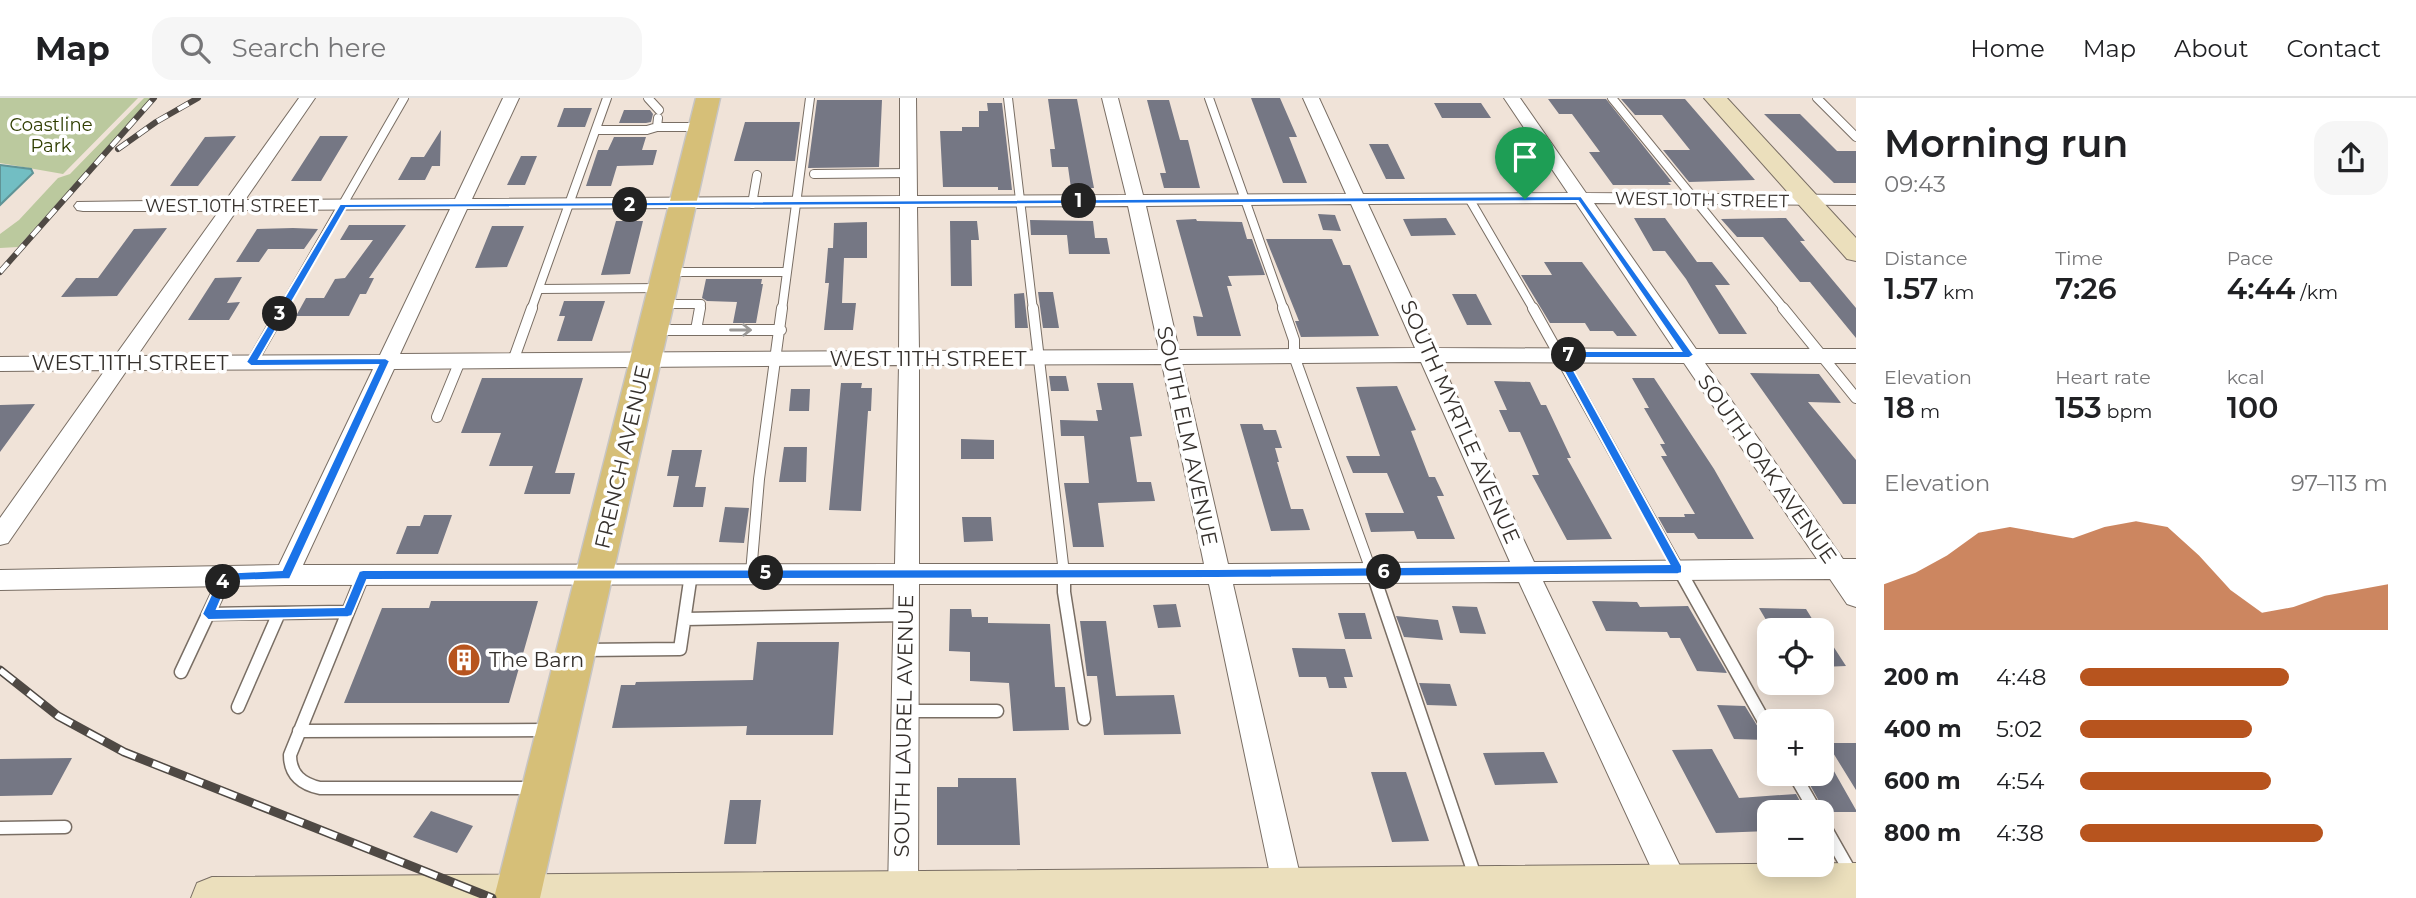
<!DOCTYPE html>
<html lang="en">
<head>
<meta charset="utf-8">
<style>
	body { margin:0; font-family:Montserrat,sans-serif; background:#f6f6f6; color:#202124; height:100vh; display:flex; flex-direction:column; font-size:26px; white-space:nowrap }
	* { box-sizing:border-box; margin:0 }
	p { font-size:23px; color:#757577 }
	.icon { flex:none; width:38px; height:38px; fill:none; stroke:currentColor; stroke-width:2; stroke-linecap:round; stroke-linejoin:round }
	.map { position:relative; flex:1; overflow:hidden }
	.side { display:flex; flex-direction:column; background:#fff; width:560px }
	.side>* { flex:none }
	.controls { position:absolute; left:1757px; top:520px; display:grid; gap:14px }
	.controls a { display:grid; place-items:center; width:77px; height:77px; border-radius:14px; background:#fff; box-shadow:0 4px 18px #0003; font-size:35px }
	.pin { position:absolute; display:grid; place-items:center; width:60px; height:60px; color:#fff; margin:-72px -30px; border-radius:50% 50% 50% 0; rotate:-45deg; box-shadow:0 0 7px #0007 }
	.pin .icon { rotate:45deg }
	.km { position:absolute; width:35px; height:35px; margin:-18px; border-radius:50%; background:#222; color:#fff; font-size:19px; line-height:35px; text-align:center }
	.round { display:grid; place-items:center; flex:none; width:74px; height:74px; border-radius:21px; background:#f6f6f6 }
	.summary { display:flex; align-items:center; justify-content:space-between; height:119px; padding:0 28px }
	h1 { font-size:38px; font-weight:600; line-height:52px }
	.stats { display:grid; grid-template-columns:repeat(3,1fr); gap:10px; height:119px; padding:7px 28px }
	.stats div { display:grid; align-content:center }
	.stats b { font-size:30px; font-weight:600 }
	.stats small { font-size:19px; font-weight:400 }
	.stats p { font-size:19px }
	.chart { height:196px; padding:14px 28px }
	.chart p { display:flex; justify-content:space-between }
	.chart svg { width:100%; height:126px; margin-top:7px; fill:#b7541e; opacity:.7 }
	ul { padding:0 28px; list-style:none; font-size:23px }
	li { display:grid; grid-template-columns:112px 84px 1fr; align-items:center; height:52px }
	li i { height:18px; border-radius:9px; background:#b7541e }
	header { display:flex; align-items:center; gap:42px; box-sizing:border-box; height:98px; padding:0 35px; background:#fff; border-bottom:2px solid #e0e0e0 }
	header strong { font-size:33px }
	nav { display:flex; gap:38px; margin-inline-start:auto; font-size:24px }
	.search { width:490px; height:63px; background:#f6f6f6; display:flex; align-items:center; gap:18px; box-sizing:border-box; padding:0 24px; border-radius:21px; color:#757577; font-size:26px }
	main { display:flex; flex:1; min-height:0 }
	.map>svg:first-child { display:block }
	.green { fill:#bbc99e }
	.water { fill:#72bec3; stroke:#609496; stroke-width:2 }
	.building { fill:#757784 }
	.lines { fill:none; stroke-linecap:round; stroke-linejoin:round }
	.lane-far2-casing { stroke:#796e64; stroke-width:10 }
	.lane-far1-casing { stroke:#796e64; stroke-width:12 }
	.lane-casing { stroke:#796e64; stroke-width:15 }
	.street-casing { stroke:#796e64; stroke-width:2 }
	.secondary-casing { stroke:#796e64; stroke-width:2 }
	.primary-casing { stroke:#c7c5c4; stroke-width:3 }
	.lane-far2 { stroke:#fff; stroke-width:8 }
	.lane-far1 { stroke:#fff; stroke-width:10 }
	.lane { stroke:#fff; stroke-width:12 }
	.street { fill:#fff; fill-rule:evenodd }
	.secondary { fill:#ebdfbc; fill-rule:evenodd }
	.primary { fill:#d6bf78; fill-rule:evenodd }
	.rail-far1-casing { stroke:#4f4944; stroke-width:6 }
	.rail-casing { stroke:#4f4944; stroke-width:9 }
	.rail-far1 { stroke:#fff; stroke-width:4.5; stroke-dasharray:12; stroke-linecap:butt }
	.rail { stroke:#fff; stroke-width:6; stroke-dasharray:18; stroke-linecap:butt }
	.oneway { stroke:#9a9896 }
	.route { fill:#1a73e8; stroke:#fff; stroke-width:2; fill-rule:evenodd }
	.labels { text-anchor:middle; stroke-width:7; stroke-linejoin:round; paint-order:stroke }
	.far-park-label { font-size:18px; fill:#2f3d00; stroke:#fff }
	.far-street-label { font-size:18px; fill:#36312d; stroke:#fff }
	.street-label { font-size:21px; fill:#36312d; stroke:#fff }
	.poi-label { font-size:21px; fill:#36312d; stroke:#fff; text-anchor:start }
</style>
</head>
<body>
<header>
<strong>Map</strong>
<div class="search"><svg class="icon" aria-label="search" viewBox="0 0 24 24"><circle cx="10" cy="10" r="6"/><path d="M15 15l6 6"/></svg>Search here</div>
<nav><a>Home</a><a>Map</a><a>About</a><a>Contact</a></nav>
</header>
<main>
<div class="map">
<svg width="1856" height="800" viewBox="0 0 1856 800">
	<rect width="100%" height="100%" fill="#f0e3d8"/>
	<path class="green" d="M0,0H138L63,76L0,65Z
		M144,0H152L18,149L0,150V136L19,122L58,80L70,76Z"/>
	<path class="water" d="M0,67L31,71L33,75L0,107Z"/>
	<path class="building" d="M1251,0H1280L1297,39H1289L1307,85H1283Z
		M1048,1H1077L1094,90H1071L1068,69H1052L1050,51H1055Z
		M1548,1H1606L1672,84H1668L1671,87H1613L1589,54H1600L1572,16H1559Z
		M1621,1H1685L1755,82L1689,84L1663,52H1690L1662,17H1635Z
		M817,2H882L879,69L808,70Z
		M1147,2H1169L1180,42H1188L1200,90H1164L1160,75H1166Z
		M987,5H1002L1012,92H998V89H943L940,33H962V29H979V13H988Z
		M1434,5H1481L1491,20H1442Z
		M564,10H592L585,29H557Z
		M624,12H650L653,16L651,24L646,25H619Z
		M1764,16H1800L1837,53H1856V85H1834Z
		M745,24H800L795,63H734Z
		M441,32L440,68H432L425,82H398L411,59H424Z
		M236,38L198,88H170L205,39Z
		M320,38H348L321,83H291Z
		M614,39H646L642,52H657L653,67L617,68L611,88H586L598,52H608Z
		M1369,46H1388L1405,81H1386Z
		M521,58H537L525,87H507Z
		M1318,116L1335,117L1341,133L1323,132Z
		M1446,120L1456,137L1411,138L1403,121Z
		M1634,120H1665L1697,164H1712L1730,187H1715L1747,236H1719L1686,181L1665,153H1653Z
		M1786,120L1805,143H1800L1856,210V240L1810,184H1800L1763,139H1737L1721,121Z
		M1196,121L1197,123L1242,124L1247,141H1252L1265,177L1228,178L1232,188H1227L1241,238H1197L1193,218L1203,219L1176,122Z
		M1030,122L1093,123L1095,140H1107L1110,156H1069L1067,137H1031Z
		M616,123H643L630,176L601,177Z
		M950,123H977L979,142H971L972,188H951Z
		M867,124V160H844L842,205H856L853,232H824L829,185H825L828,150H833L834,125Z
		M349,127H406L369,180H374L366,196H360L349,218H296L306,200H324L335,181L345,180L373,142H340Z
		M492,128H524L507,169L475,170Z
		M167,130L117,198L61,199L76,180H98L134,131Z
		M257,131L293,130L318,131L304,151H268L259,164H236Z
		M1266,141H1332L1343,167H1350L1379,238L1301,239L1295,223H1299Z
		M1544,164H1582L1637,238H1617L1613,233H1590L1585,225H1550L1521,177H1552Z
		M242,179L227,205L240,204L229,222H188L215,180Z
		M706,181H762L761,186H763L756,225H733L737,204L707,203L702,200Z
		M1038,194H1053L1059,230H1043Z
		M1024,195L1028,230H1015L1014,196Z
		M1452,196H1476L1492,227H1467Z
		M564,203H605L592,243H557L565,218H559Z
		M1750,275L1819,276L1841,305L1808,304L1856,362V406H1843Z
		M1049,278H1066L1069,293H1051Z
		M482,280H583L555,375H575L570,396H524L533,368H489L501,335H461Z
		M1632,280H1654L1714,371L1754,441H1698L1694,435H1667L1658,419H1685L1684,416H1695L1661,358H1667L1660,346H1665L1644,310H1649Z
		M1494,283L1530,284L1541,307H1546L1571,360H1567L1612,441L1567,442L1532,377H1539L1520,334H1509L1499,312H1507Z
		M841,285H862L861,290H872L871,313H868L861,413L829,412Z
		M1097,285H1133L1142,338L1130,339L1137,384H1151L1155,403L1098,405L1104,449H1073L1064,385H1089L1084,338H1061L1060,322L1098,323L1096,312H1102Z
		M1397,288L1416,332L1411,333L1429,379H1435L1444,398H1437L1455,441H1417L1414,433L1371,434L1365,415H1404L1387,375H1353L1346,358H1380L1356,289Z
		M791,291H810L809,313H789Z
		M35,306L0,354V307Z
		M1240,326H1262L1264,332H1276L1282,350H1275L1279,364H1277L1291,411H1303L1310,432L1271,433Z
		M961,341L994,342V361H961Z
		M784,349H807L806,384H779Z
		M672,352H702L695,389H706L703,409H673L679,378H667Z
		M725,409L749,410L744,445L719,444Z
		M424,417H452L438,456H396L407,428H420Z
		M962,419H991L993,443L964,444Z
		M431,503H538L509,605H344L382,510H429Z
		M1592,503L1637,504L1640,509L1688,508L1727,575L1697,573L1680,540H1670L1667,534L1606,533Z
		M1176,506L1181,529L1158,530L1153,507Z
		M1452,508L1477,509L1486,536L1460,535Z
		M1759,510L1806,511L1819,532H1772Z
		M950,511H971L972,519H988V525L1050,526L1055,589H1065L1069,632L1013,633L1009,585L970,583V554L949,553Z
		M1338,515H1365L1372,541H1345Z
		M1396,518L1438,522L1443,542L1404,539Z
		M1080,523H1106L1116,598L1174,597L1181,636L1104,637L1097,578H1087Z
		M1822,531L1846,568L1822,569Z
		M757,544H839L833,637H746L747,628L612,630L621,587H635L636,584L753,582Z
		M1292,550L1345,551L1353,579H1344L1347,590H1329L1326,579H1299Z
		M1419,585L1450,586L1457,608L1427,607Z
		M1717,607L1745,608L1766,642L1734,641Z
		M1827,645H1856V692Z
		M1712,651L1739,700L1796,696L1806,714H1769V733L1716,735L1672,652Z
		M1822,652L1856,712V714H1825L1804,676H1822Z
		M1544,654L1558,685L1495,687L1483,655Z
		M72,660L52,697L0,698V661Z
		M1371,674H1406L1429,743L1392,744Z
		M958,680H1016L1020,747H937V689H958Z
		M730,702H761L756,746H724Z
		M431,713L473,728L457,755L413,739Z"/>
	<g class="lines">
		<defs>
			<path id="lane-far2" d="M648,0L659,12
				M1008,0L1033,212
				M1209,0L1284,212
				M1612,0L1785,212
				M1817,0L1856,39
				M658,20L657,29H701
				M597,32H647L657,29
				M814,76L910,75
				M1470,102L1534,212
				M752,106L757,77
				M667,174H787
				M539,191L662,190
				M662,206H701L700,212
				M282,212L404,0
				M531,212L607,0
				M782,212L810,0"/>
			<path id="lane-far1" d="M1033,210L1064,475
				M1283,210L1294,242V258L1372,475
				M1533,210L1681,475
				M1783,210L1856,300
				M656,232H781
				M696,232L700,210
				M513,263L532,210
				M252,264L283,210
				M437,319L460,263
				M751,475L759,381L782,210"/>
			<path id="lane" d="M1064,473V494L1084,621
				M1372,473L1476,781
				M1680,473L1769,632
				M751,476V473
				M363,477L290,657C290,677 302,686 320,690H534
				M208,516L348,514
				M685,521L906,517
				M583,552L680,551L691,476
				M181,574L226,478
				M238,609L279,515
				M905,613H997
				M299,633L548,632
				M1794,676L1816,714
				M1822,724L1856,784
				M0,730L65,729"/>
			<path id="street" d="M299,0H315L245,102L455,101L503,0H519L472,101L900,98V0H916L917,98L1126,97L1102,0H1118L1143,97L1346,96L1303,0H1319L1363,96L1568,95L1504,0H1520L1586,95L1856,97V107L1594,105L1696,251H1856V265H1705L1843,461H1856V509L1847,506L1830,481L1543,483L1693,795L1691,800H1665L1519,484L1233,486L1305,799L1275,800L1209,486H919L918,795L916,800H890L888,795L894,486L286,487L0,492V472L279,467L373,271L127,272L8,445L0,447V420L105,272L0,273V259L115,258L219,113H83L77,112L74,108L77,104L226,102ZM1576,105L1674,251L1435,250L1368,106ZM1351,106L1415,250L1179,252L1146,108ZM1128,108L1159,252L919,253L917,109ZM900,109L899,253L400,256L467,111ZM450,111L380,257L137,258L237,112ZM1421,264L1510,464L1228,466L1182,266ZM1441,264L1684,265L1817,461L1534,464ZM1162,266L1204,466H919V267ZM899,267L895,466L303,467L394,271Z"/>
			<path id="secondary" d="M1704,0H1727L1856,140V163L1847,161Z
				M1856,765V800H191L197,785L212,779Z"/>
			<path id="primary" d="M696,0H720L540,800H494Z"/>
		</defs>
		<use href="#lane-far2" class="lane-far2-casing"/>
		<use href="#lane-far1" class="lane-far1-casing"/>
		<use href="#lane" class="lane-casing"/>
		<use href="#street" class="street-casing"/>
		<use href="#secondary" class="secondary-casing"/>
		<use href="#primary" class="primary-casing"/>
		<use href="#lane-far2" class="lane-far2"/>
		<use href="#lane-far1" class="lane-far1"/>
		<use href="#lane" class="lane"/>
		<use href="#street" class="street"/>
		<use href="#secondary" class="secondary"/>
		<use href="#primary" class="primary"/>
		<defs>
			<path id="rail-far1" d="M118,51L156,24L198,0
				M0,174L154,0"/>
			<path id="rail" d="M0,572L58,618L124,654L492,800"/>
		</defs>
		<use href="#rail-far1" class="rail-far1-casing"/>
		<use href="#rail" class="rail-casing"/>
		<use href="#rail-far1" class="rail-far1"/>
		<use href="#rail" class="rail"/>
	</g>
	<defs><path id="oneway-shaft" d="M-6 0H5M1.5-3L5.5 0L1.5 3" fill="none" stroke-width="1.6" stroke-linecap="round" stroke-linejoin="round" transform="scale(1.75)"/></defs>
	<use class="oneway" href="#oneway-shaft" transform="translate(741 232)"/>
	<path class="route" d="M1581,98L1694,257L1689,260H1567L1682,468V475L1678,476L1216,480L367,482L352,518L348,519L208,522L202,516L221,475L282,472L378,267L251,268L246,264L340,106ZM1578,103L1681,253H1560L1555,257L1669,466L1216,471L363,472L359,473L344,509L217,511L229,483L290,481L390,263L385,260L259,261L346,110Z"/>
	<defs>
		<symbol id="building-disc" viewBox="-11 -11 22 22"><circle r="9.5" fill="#b7541e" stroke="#fff"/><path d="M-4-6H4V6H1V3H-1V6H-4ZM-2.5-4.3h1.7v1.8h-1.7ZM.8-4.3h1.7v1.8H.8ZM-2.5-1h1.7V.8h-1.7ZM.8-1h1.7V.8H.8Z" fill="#fff"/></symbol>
	</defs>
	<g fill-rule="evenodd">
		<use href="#building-disc" x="445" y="543" width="38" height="38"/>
	</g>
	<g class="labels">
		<g class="far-park-label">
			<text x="51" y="33">Coastline<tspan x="51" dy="21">Park</tspan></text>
		</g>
		<g class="far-street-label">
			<text transform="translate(1702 102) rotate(1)" y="6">WEST 10TH STREET</text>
			<text x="232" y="114">WEST 10TH STREET</text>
		</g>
		<g class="street-label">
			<text x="928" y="268">WEST 11TH STREET</text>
			<text x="130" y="272">WEST 11TH STREET</text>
			<text transform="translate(1460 324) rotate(66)" y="7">SOUTH MYRTLE AVENUE</text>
			<text transform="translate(1187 338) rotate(78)" y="7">SOUTH ELM AVENUE</text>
			<text transform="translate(623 359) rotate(-77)" y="7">FRENCH AVENUE</text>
			<text transform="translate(1767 371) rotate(55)" y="7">SOUTH OAK AVENUE</text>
			<text transform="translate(904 628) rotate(-89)" y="7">SOUTH LAUREL AVENUE</text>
		</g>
		<g class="poi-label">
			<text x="489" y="569">The Barn</text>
		</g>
	</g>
</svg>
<div class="controls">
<a><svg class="icon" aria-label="locate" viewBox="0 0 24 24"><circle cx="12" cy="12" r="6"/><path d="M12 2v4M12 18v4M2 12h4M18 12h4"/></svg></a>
<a>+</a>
<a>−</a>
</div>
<div class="pin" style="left:1525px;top:101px;background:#1e9e55"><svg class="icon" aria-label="arrive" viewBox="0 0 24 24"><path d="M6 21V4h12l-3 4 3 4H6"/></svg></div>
<b class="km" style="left:1079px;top:103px">1</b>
<b class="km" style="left:630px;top:107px">2</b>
<b class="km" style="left:280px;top:216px">3</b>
<b class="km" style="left:223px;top:484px">4</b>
<b class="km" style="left:766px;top:475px">5</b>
<b class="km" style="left:1384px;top:474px">6</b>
<b class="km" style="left:1569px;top:257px">7</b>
</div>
<section class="side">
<div class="summary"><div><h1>Morning run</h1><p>09:43</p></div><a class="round"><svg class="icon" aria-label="share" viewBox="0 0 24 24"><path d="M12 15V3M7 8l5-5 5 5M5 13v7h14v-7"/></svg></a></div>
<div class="stats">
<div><p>Distance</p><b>1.57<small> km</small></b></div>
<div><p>Time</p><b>7:26</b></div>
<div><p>Pace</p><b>4:44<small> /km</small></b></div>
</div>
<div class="stats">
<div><p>Elevation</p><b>18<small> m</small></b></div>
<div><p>Heart rate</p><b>153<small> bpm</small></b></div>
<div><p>kcal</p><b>100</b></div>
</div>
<div class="chart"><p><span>Elevation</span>97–113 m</p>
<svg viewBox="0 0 160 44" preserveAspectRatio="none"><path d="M0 44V28L10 24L20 18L30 10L40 8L50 10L60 12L70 8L80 6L90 8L100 18L110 30L120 38L130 36L140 32L150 30L160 28V44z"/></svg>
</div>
<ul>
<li><b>200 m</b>4:48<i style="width:68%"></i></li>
<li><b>400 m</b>5:02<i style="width:56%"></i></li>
<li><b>600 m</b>4:54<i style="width:62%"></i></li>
<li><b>800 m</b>4:38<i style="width:79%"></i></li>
</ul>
</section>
</main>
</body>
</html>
